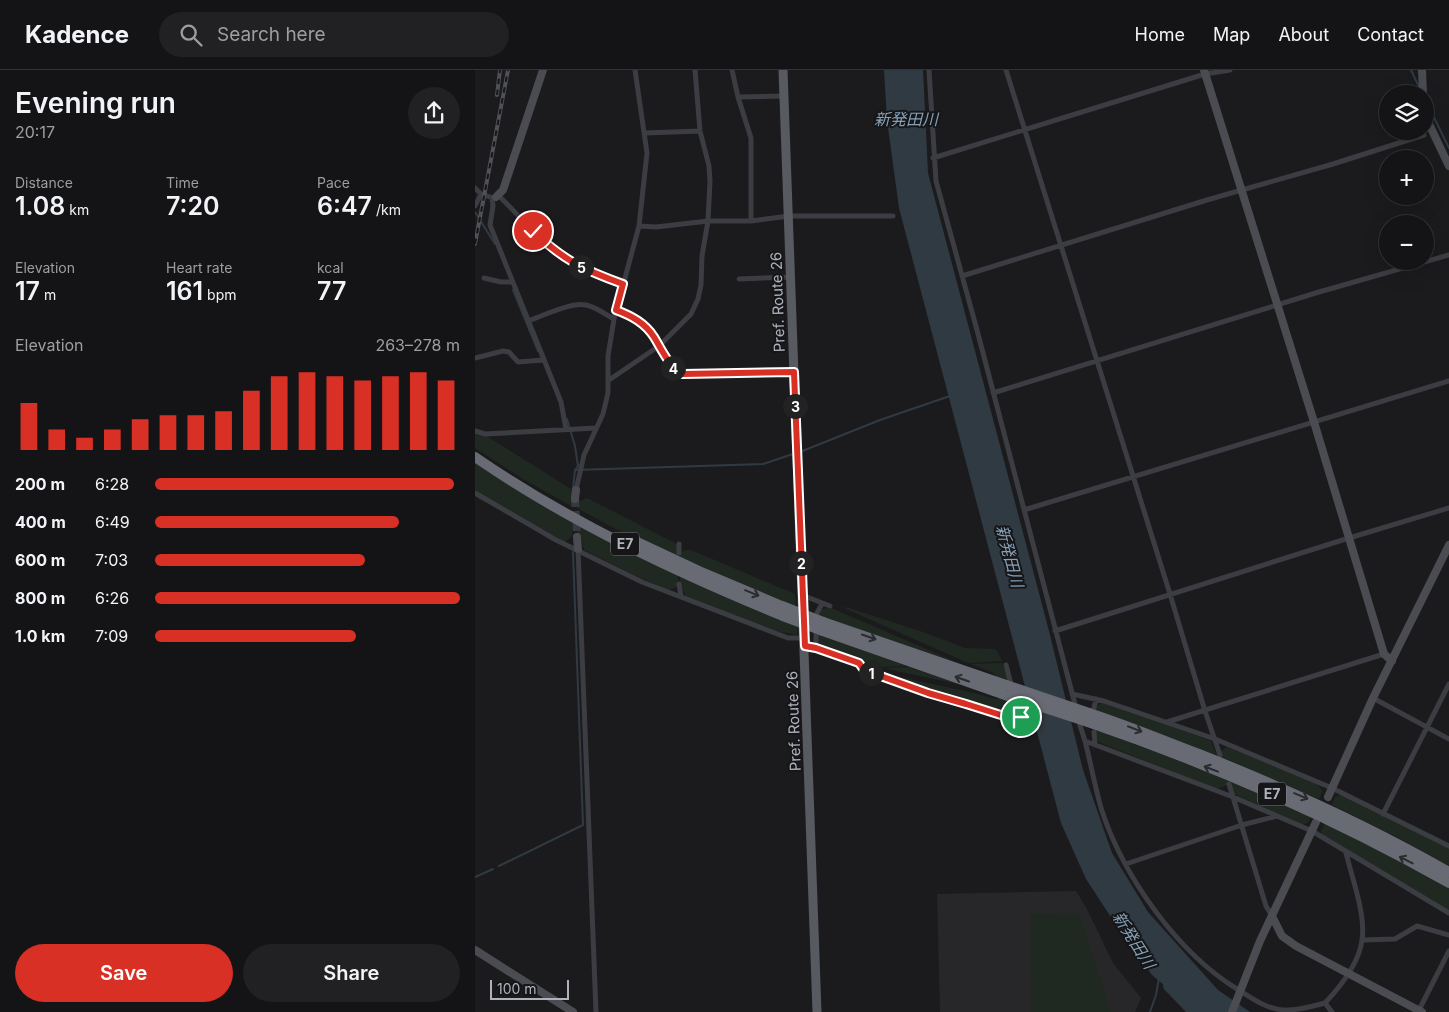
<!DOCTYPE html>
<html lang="en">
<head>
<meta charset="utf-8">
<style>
	body { margin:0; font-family:Inter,"Noto Sans JP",sans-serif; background:#212123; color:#f1f3f6; height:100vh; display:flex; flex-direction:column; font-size:19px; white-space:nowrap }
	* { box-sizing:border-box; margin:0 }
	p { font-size:16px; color:#9d9ea1 }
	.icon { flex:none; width:28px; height:28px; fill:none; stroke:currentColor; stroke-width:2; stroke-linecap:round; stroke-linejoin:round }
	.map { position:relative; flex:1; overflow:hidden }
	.side { display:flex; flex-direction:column; background:#141416; width:475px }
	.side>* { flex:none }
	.tools { position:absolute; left:904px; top:15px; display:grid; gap:10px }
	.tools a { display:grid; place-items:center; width:55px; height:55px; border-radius:50%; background:#141416; box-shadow:0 5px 20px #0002,0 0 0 1px #333335; font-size:25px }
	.scale { position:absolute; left:15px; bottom:12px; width:79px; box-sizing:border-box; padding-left:5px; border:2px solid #adb2bd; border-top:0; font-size:14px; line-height:18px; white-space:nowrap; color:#adb2bd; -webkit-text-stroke:4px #161618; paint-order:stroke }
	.pin { position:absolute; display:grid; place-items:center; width:42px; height:42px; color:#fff; margin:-21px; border:2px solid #fff; border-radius:50%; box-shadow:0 1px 5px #0007 }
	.km { position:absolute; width:25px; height:25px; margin:-12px; border-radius:50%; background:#222; color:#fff; font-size:14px; line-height:25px; text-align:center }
	.round { display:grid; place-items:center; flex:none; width:52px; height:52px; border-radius:26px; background:#212123 }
	.overview { display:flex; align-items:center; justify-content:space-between; height:85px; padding:0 15px }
	h1 { font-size:28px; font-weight:600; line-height:38px }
	.stats { display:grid; grid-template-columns:repeat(3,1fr); gap:8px; height:85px; padding:5px 15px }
	.stats div { display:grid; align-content:center }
	.stats b { font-size:25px; font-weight:600 }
	.stats small { font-size:14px; font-weight:400 }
	.stats p { font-size:14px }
	.chart { height:140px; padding:10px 15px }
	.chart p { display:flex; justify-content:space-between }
	.chart svg { width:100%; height:90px; margin-top:5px; stroke:#d93025; stroke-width:6 }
	.button { display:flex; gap:10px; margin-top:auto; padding:10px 15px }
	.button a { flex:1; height:58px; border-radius:30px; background:#d93025; color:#fff; font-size:20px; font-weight:600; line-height:58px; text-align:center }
	.button a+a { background:#212123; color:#f1f3f6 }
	ul { padding:0 15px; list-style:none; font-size:16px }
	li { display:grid; grid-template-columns:80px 60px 1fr; align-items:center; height:38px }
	li i { height:12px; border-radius:6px; background:#d93025 }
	header { display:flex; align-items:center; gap:30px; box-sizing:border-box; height:70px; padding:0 25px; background:#141416; border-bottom:1px solid #333335 }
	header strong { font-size:24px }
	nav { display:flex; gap:28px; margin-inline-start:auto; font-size:18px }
	.search { width:350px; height:45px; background:#212123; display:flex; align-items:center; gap:12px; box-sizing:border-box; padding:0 18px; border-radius:28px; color:#9d9ea1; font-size:19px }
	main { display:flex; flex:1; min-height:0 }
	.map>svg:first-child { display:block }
	.built { fill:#27272a }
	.green { fill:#202921 }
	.water { fill:#303a42 }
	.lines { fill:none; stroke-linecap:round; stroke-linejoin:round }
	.stream { stroke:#303a42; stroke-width:2 }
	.river { stroke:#303a42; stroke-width:10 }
	.secondary-tunnel { stroke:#38393d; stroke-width:8; stroke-dasharray:8 4; stroke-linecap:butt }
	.street { stroke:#3c3d42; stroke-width:5 }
	.secondary { stroke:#4a4c52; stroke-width:8 }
	.primary { stroke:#585a61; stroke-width:9 }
	.highway { stroke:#686b73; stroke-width:10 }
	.rail-casing { stroke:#4f5157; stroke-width:4 }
	.rail { stroke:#161618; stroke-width:2; stroke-dasharray:5.5; stroke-linecap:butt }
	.highway-bridge { stroke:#686b73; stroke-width:10 }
	.oneway { stroke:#2a2b2f }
	.route-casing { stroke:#fff; stroke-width:10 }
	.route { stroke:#d93025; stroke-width:6 }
	.labels { text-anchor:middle; stroke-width:4; stroke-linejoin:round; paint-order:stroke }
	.shield { fill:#161618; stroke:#80838c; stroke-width:1 }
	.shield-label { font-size:14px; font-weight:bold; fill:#adb2bd }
	.street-label { font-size:15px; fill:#adb2bd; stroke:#161618 }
	.water-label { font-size:16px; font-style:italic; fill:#85a0b7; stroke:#161618 }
</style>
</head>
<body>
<header>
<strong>Kadence</strong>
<div class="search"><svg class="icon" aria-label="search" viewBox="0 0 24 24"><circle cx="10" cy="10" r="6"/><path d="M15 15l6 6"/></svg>Search here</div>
<nav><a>Home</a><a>Map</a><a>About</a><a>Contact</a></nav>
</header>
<main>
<section class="side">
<div class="overview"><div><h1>Evening run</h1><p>20:17</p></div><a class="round"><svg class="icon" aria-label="share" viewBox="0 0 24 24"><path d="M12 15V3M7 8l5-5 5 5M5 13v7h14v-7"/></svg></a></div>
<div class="stats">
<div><p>Distance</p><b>1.08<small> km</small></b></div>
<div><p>Time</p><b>7:20</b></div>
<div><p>Pace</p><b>6:47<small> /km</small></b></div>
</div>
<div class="stats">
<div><p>Elevation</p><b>17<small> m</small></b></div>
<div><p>Heart rate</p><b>161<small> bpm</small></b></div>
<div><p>kcal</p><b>77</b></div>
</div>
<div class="chart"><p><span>Elevation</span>263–278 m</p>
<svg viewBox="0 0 160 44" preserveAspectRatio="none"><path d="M5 44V21M15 44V34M25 44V38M35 44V34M45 44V29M55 44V27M65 44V27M75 44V25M85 44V15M95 44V8M105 44V6M115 44V8M125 44V10M135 44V8M145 44V6M155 44V10"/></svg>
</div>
<ul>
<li><b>200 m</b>6:28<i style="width:98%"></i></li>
<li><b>400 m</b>6:49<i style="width:80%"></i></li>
<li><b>600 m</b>7:03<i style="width:69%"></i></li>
<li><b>800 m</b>6:26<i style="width:100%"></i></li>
<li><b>1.0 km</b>7:09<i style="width:66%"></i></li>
</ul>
<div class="button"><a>Save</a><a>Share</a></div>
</section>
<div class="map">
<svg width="974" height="942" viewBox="0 0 974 942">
	<rect width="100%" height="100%" fill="#1b1b1d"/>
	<path class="built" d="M601,821L611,837L638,893L666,928L660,942H465L462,824Z"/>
	<path class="green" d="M0,363L10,365L96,419V436L48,409L0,378Z
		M0,390L97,451V466L90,472L0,421Z
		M112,428L202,474L203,488L137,457L102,438L101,429L105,431Z
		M104,455L203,505L204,516L194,520L163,507L109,480L106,467H103L102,456Z
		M205,480L207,483L209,480H216L320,524L321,536L205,489Z
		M205,505L322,556V565L306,562L211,527L207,516H205Z
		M354,537L481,592L344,546L346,540Z
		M367,537L374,538L448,562L490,578L519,579L522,581L527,591L493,593Z
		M342,563L431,596L404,597L348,578C343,573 342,570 342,563Z
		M527,593L533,611L522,607L517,602L495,594Z
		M434,597L487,615L407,598Z
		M393,600L499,623L520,629L529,628L538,632L542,643L541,644H528L499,634L477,629Z
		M627,633L641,636L736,671L740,682L744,686L621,640L620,637Z
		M621,661L630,663L748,708L752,710L753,715L741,719L621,671Z
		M752,677L840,713C847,718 849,721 844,729L746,687L745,682Z
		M754,711L837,746L833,753L826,755L759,724Z
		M868,724L974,777V796L920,766L857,735L860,727Z
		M850,753L974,817V840L847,765L846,761Z
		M604,843L636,942H556L555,844Z"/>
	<path class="water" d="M409,0H448L453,103L574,561L608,700L637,783L673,842L743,920L775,942H721L677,905L643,858L611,809L586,753L424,138L412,50Z"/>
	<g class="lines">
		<path class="stream" d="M936,0L945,19
			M950,29L974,78
			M0,142L20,174
			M38,220L63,281
			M92,349L100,376L103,396L100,400L97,427
			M325,382L405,350L475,326
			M100,400L288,394L318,384
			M24,796L108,755L98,482
			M0,807L18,799
			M675,942L681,925L684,908"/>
		<path class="river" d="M693,916L718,942"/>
		<path class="secondary-tunnel" d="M100,429L102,467"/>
		<path class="street" d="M257,0L263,27L276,68V151
			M454,0L461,111L502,260L601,638
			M531,0L695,524L730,641L745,685
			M263,27L309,26
			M170,63L225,61
			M458,88L730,4L755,0
			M0,118L6,124L18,128
			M24,126C46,147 65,172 91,189C108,200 129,207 148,214
			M17,128L18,136L15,155L86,332L91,359
			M0,136L6,124
			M164,156L181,157L233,151H276L314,146H418
			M487,206L732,130L858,94L949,65
			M9,208L26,212H37
			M264,209L316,207
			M141,240C157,246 170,253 179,267C187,280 194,297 208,304L319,303
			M53,251C67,246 96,232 111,235C121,237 130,244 139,249
			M0,288L28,281L34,282L43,292L68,290
			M134,310L184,276L216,244L223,229L226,215L227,186L233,151L235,111L234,96L225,61L220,0
			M518,323L844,222L974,185
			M0,361L10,364L121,358
			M101,420L109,385L128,344L133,323V286L139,249L164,156L172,83L160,0
			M0,423L81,470L167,512L313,568H329
			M549,440L974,311
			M204,474V483
			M103,479L121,942
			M204,514L206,526
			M327,525L355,536
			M341,550L342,543L347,534
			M580,561L874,468L974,438
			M330,576L341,578L385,593L389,600L453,623L529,646L546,647L551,650
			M341,578V559
			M531,595L537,618
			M597,624L629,631L740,669L857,718L974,776
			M898,628L974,669
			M540,629L546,647
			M619,638L621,629
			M603,649L610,671L758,727L837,761L974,843
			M692,652L909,584
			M619,662L620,675
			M610,671C616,694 620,718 627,741C649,807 702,882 762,919C777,928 791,939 809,940C822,941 838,936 850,933C866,916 884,894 887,870C891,845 877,808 871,783
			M754,714L791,836L797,846
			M908,744L974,614
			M651,794L767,755L802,746
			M888,870L920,869L942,856L974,865
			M850,933L857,942
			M944,940L974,881"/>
		<path class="secondary" d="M729,0L839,352L909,584L917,591
			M947,0L948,24
			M950,39L954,54L974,96
			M21,127L28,120L68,0
			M100,429L101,420
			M102,467L103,479
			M853,727L898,628L974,475
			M797,846L807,866L821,876L947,942
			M0,880L98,942
			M757,942L785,871L841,752"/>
		<path class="primary" d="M308,0L342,942"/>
		<path class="highway" d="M0,387C96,453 201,502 308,546
			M160,471L224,501L307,536
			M348,552L531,615
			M348,561L533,626
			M614,643C651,655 687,670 724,684C810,718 894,756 974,802
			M613,652C738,695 859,748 974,813"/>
		<defs>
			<path id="rail" d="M22,25L25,0
				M0,174L33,0"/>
		</defs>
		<use href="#rail" class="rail-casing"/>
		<use href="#rail" class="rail"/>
		<path class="highway-bridge" d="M307,536L348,552
			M308,546L348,561
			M531,615L614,643
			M533,626L613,652"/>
	</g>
	<defs><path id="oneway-shaft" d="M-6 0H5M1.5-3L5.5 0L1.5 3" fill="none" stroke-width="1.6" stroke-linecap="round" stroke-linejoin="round" transform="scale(1.25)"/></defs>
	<g class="oneway">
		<use href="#oneway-shaft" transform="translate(277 523) rotate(22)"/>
		<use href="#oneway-shaft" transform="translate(394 567) rotate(19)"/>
		<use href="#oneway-shaft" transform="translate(487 609) rotate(-161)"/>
		<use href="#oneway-shaft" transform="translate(660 659) rotate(21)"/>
		<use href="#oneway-shaft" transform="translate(736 699) rotate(-159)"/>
		<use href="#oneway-shaft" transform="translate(826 726) rotate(23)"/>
		<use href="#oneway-shaft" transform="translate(931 790) rotate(-153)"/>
	</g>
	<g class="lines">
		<defs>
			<path id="route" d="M58,161C88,190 109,200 148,214L141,240C157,246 170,253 179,267C187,280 194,297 208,304L319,302L330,576L341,578L384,593L389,600L453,623L491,634L529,646L546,647"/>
		</defs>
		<use href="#route" class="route-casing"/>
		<use href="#route" class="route"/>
	</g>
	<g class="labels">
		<g class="shield">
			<rect x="136" y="462.5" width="28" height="23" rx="4"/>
			<rect x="783" y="712.5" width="28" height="23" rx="4"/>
		</g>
		<g class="shield-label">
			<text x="150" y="479">E7</text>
			<text x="797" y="729">E7</text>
		</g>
		<g class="street-label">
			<text transform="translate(303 232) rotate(-92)" y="5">Pref. Route 26</text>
			<text transform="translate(319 651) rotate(-92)" y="5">Pref. Route 26</text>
		</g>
		<g class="water-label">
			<text x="431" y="55">新発田川</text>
			<text transform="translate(535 486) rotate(75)" y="6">新発田川</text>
			<text transform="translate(659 870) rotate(58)" y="6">新発田川</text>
		</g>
	</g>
</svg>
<div class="tools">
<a><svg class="icon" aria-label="layers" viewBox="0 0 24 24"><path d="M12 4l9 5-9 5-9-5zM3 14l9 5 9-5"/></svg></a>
<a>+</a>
<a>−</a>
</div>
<div class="scale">100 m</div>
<div class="pin" style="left:546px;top:647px;background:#1e9e55"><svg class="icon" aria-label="arrive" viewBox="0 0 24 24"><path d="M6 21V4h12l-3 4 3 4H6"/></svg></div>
<div class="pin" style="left:58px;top:161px;background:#d93025"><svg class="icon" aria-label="check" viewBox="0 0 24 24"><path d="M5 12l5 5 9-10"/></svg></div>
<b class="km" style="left:396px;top:603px">1</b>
<b class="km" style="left:326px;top:493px">2</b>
<b class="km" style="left:320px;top:336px">3</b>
<b class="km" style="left:198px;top:298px">4</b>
<b class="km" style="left:106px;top:197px">5</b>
</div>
</main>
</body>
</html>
